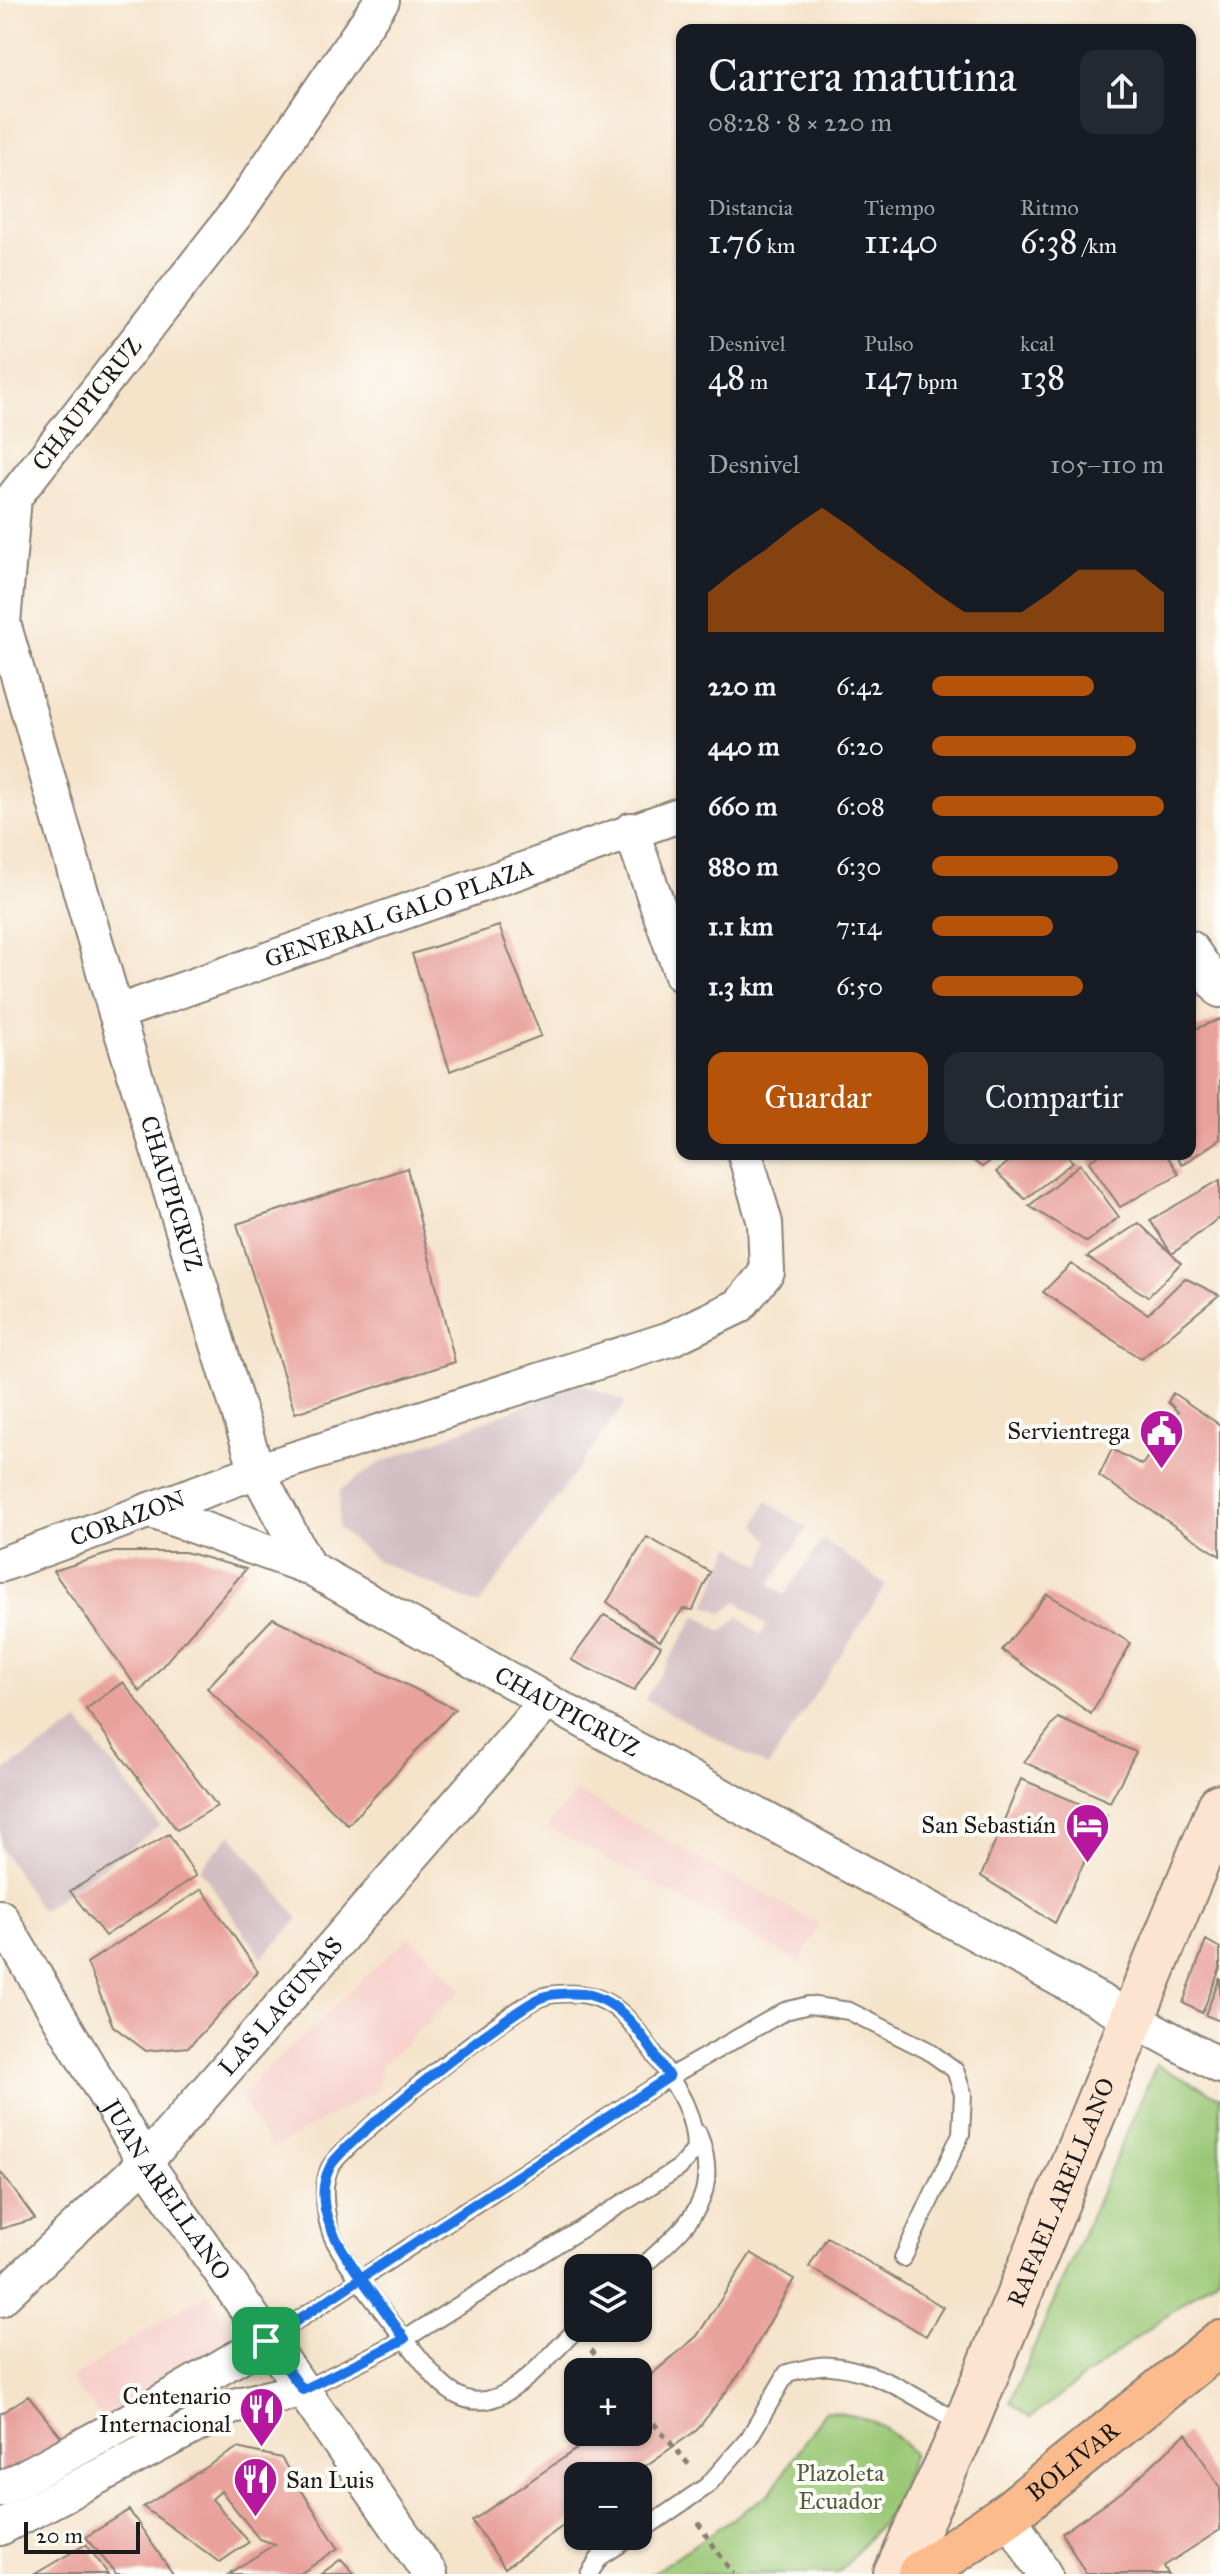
<!DOCTYPE html>
<html lang="es">
<head>
<meta charset="utf-8">
<style>
	body { margin:0; font-family:"IM FELL Great Primer",serif; background:#242831; color:#f1f3f6; height:100vh; display:flex; flex-direction:column; font-size:30px; white-space:nowrap }
	* { box-sizing:border-box; margin:0 }
	p { font-size:26px; color:#9ea1a6 }
	.icon { flex:none; width:44px; height:44px; fill:none; stroke:currentColor; stroke-width:2; stroke-linecap:round; stroke-linejoin:round }
	.map { position:relative; flex:1; overflow:hidden }
	.panel { position:absolute; left:676px; top:24px; width:520px; height:1136px; display:flex; flex-direction:column; background:#171b24; border-radius:16px; box-shadow:0 2px 6px #0004 }
	.panel>* { flex:none }
	.tools { position:absolute; left:564px; top:2254px; display:grid; gap:16px }
	.tools a { display:grid; place-items:center; width:88px; height:88px; border-radius:16px; background:#171b24; box-shadow:0 2px 6px #0004; font-size:40px }
	.scale { position:absolute; left:24px; bottom:20px; width:116px; box-sizing:border-box; padding-left:8px; border:4px solid #1c1c1c; border-top:0; font-size:22px; line-height:28px; white-space:nowrap; color:#1c1c1c; -webkit-text-stroke:6px #fdfcf7; paint-order:stroke }
	.pin { position:absolute; display:grid; place-items:center; width:68px; height:68px; color:#fff; margin:-34px; border-radius:16px; box-shadow:0 4px 12px #0006 }
	.round { display:grid; place-items:center; flex:none; width:84px; height:84px; border-radius:16px; background:#242831 }
	.overview { display:flex; align-items:center; justify-content:space-between; height:136px; padding:0 32px }
	h1 { font-size:44px; font-weight:600; line-height:60px }
	.metrics { display:grid; grid-template-columns:repeat(3,1fr); gap:12px; height:136px; padding:8px 32px }
	.metrics div { display:grid; align-content:center }
	.metrics b { font-size:34px; font-weight:600 }
	.metrics small { font-size:22px; font-weight:400 }
	.metrics p { font-size:22px }
	.chart { height:224px; padding:16px 32px }
	.chart p { display:flex; justify-content:space-between }
	.chart svg { width:100%; height:144px; margin-top:8px; fill:#b45309; opacity:.7 }
	.cta { display:flex; gap:16px; margin-top:auto; padding:16px 32px }
	.cta a { flex:1; height:92px; border-radius:16px; background:#b45309; color:#fff; font-size:32px; font-weight:600; line-height:92px; text-align:center }
	.cta a+a { background:#242831; color:#f1f3f6 }
	ul { padding:0 32px; list-style:none; font-size:26px }
	li { display:grid; grid-template-columns:128px 96px 1fr; align-items:center; height:60px }
	li i { height:20px; border-radius:10px; background:#b45309 }
	.map>svg:first-child { display:block }
	.built { fill:#f7d0cc }
	.industrial { fill:#d2bec3 }
	.green { fill:#9ac775; stroke:#5b7248; stroke-width:2 }
	.building { fill:#e9a19b }
	.lines { fill:none; stroke-linecap:round; stroke-linejoin:round }
	.service-casing { stroke:#888073; stroke-width:20 }
	.minor-casing { stroke:#888073; stroke-width:38 }
	.secondary-casing { stroke:#888073; stroke-width:48 }
	.primary-casing { stroke:#888073; stroke-width:48 }
	.path { stroke:#888073; stroke-width:5; stroke-dasharray:6 6; stroke-linecap:butt }
	.service { stroke:#fff; stroke-width:16 }
	.minor { stroke:#fff; stroke-width:34 }
	.secondary { stroke:#fde4d1; stroke-width:44 }
	.primary { stroke:#fbbb8d; stroke-width:44 }
	.route-casing { stroke:#fff; stroke-width:16 }
	.route { stroke:#1a73e8; stroke-width:10 }
	.labels { text-anchor:middle; stroke-width:8; stroke-linejoin:round; paint-order:stroke }
	.street-label { font-size:24px; fill:#1c1c1c; stroke:#fdfcf7 }
	.poi-label { font-size:24px; fill:#1c1c1c; stroke:#fdfcf7; text-anchor:end }
	.park-label { font-size:24px; fill:#4e6040; stroke:#fdfcf7 }
</style>
</head>
<body>
<div class="map">
<svg width="1220" height="2574" viewBox="0 0 1220 2574">
	<rect width="100%" height="100%" fill="#fdfcf7"/>
	<filter id="ink" filterUnits="userSpaceOnUse"><feTurbulence type="fractalNoise" baseFrequency=".0125" numOctaves="2"/><feDisplacementMap in="SourceGraphic" scale="16" xChannelSelector="R" yChannelSelector="G"/><feConvolveMatrix kernelMatrix="1 2 1 2 8 2 1 2 1" color-interpolation-filters="sRGB"/></filter>
	<filter id="wash" filterUnits="userSpaceOnUse"><feTurbulence type="fractalNoise" baseFrequency=".006" numOctaves="4" result="noise"/><feDisplacementMap in="SourceGraphic" scale="32" xChannelSelector="R" yChannelSelector="G"/><feGaussianBlur stdDeviation="1.8" result="paint"/><feColorMatrix in="noise" values="0 0 0 0 0 0 0 0 0 0 0 0 0 0 0 0 0 1.4 0 .05"/><feComposite in="paint" operator="in"/></filter>
	<g filter="url(#wash)">
		<rect width="100%" height="100%" fill="#f5e3ca"/>
		<path class="built" d="M576,1791L820,1924L800,1963L547,1827Z
			M410,1935L462,1990L382,2065L378,2089L272,2149L239,2096Z
			M208,2291L239,2341L192,2362L103,2420L70,2379Z"/>
		<path class="industrial" d="M580,1383L626,1402L479,1605L376,1560L338,1528L340,1490L378,1464Z
			M767,1501L807,1528L770,1584L784,1595L823,1539L886,1585L768,1767L645,1699L697,1615L722,1632L739,1616L760,1635L767,1626L737,1601L723,1613L706,1605L731,1546L762,1566L770,1541L756,1525Z
			M79,1722L160,1826L41,1911L0,1847V1774Z
			M231,1834L299,1919L262,1958L200,1869Z"/>
		<path class="green" d="M1156,2065L1220,2097V2275L1030,2418L1010,2402Z
			M825,2411C865,2416 885,2422 913,2453L893,2510L838,2574H651L770,2493Z"/>
		<g id="blocks">
			<path class="building" d="M499,926L541,1036L450,1071L412,954Z
				M1220,1019V1139L1182,1165L1175,1154H1190V1031Z
				M964,1154H1001L982,1167Z
				M1019,1154H1065L1073,1162L1025,1199L996,1172Z
				M1099,1154H1166L1179,1174L1120,1207L1089,1162Z
				M1080,1164L1119,1217L1087,1242L1029,1206Z
				M407,1168L455,1362L295,1413L237,1224Z
				M1220,1180V1217L1172,1254L1150,1220Z
				M1139,1223L1181,1263L1148,1297L1087,1257Z
				M1071,1264L1148,1314L1185,1278L1219,1295L1141,1359L1043,1292Z
				M1173,1393L1220,1425V1556L1099,1476L1112,1449L1142,1465L1178,1412L1168,1402Z
				M647,1537L710,1572L693,1610L683,1609L660,1641L607,1602Z
				M114,1552H185L246,1569L140,1692L53,1571Z
				M1047,1594L1131,1643L1091,1714L1002,1650Z
				M604,1615L661,1646L634,1691L571,1660Z
				M273,1618L455,1709L348,1825L207,1688Z
				M123,1682L217,1806L177,1830L86,1709Z
				M1058,1718L1136,1752L1110,1802L1024,1762Z
				M1021,1779L1107,1815L1055,1923L981,1876Z
				M169,1834L196,1876L105,1936L70,1891Z
				M202,1889L258,1972L189,2047L146,2051L113,2026L87,1963Z
				M1206,1940L1220,1948V1969L1202,2013L1183,2003Z
				M1220,1978V2021L1205,2015Z
				M0,2171L35,2219L0,2229Z
				M827,2237L943,2307L926,2336L809,2267Z
				M751,2253L794,2279L743,2369L697,2430L631,2476H578V2515L505,2568L472,2521L588,2441L585,2432H638V2386L697,2336Z
				M28,2396L63,2439L0,2477V2414Z
				M1186,2433L1220,2488V2530L1164,2566L1168,2574H1086L1062,2533L1126,2489Z
				M237,2448L281,2458L338,2548L300,2574H228L275,2544L259,2539L221,2491L212,2499L249,2542L220,2562L143,2507Z
				M129,2510L173,2574H116L86,2537Z
				M86,2544L108,2574H35Z
				M341,2559L355,2574H321Z"/>
		</g>
	</g>
	<g filter="url(#ink)">
		<use href="#blocks" fill-opacity="0" stroke="#888073" stroke-width="2"/>
		<g class="lines">
			<defs>
				<path id="service" d="M638,2271C684,2227 725,2201 698,2133
					M266,2341L669,2077L785,2011L809,2005L849,2011L927,2050L955,2070L963,2094L961,2134L903,2258
					M303,2390L405,2339L679,2168L695,2150C695,2112 677,2088 657,2058C638,2031 621,2002 587,1995C576,1993 556,1993 545,1996C514,2004 355,2134 332,2164C328,2169 326,2179 325,2186C324,2202 327,2226 334,2240C358,2284 399,2331 430,2371C485,2442 534,2369 578,2328
					M638,2533L707,2486L749,2438L787,2373C801,2370 817,2364 831,2366C879,2370 923,2401 963,2425
					M589,2574L600,2557L633,2536"/>
				<g id="minor">
					<path id="s1" d="M382,0L238,211L14,497L3,623L116,1013L257,1471L308,1567L547,1701L1220,2066"/>
					<path d="M631,830L682,975"/>
					<path d="M1190,948L1220,990"/>
					<path id="s2" d="M116,1013L682,814"/>
					<path d="M149,1510L308,1567"/>
					<path id="s3" d="M0,1565L257,1471L670,1339L739,1306L767,1272L765,1223L745,1154"/>
					<path id="s4" d="M0,1917L145,2162L430,2574"/>
					<path id="s5" d="M0,2299L145,2162L547,1701"/>
					<path d="M0,2490L129,2421L266,2341"/>
					<path d="M1008,2514L1044,2574"/>
					<path d="M0,2528L233,2406L303,2390"/>
				</g>
				<g id="secondary">
					<path id="s6" d="M896,2574L965,2426L1220,1806"/>
				</g>
				<g id="primary">
					<path id="s7" d="M920,2574L1008,2514L1220,2343"/>
				</g>
			</defs>
			<use href="#service" class="service-casing"/>
			<use href="#minor" class="minor-casing"/>
			<use href="#secondary" class="secondary-casing"/>
			<use href="#primary" class="primary-casing"/>
			<path class="path" d="M591,2350L610,2372
				M638,2405L691,2467
				M698,2523L733,2574"/>
			<use href="#service" class="service"/>
			<use href="#minor" class="minor"/>
			<use href="#secondary" class="secondary"/>
			<use href="#primary" class="primary"/>
		</g>
	</g>
	<g class="lines" filter="url(#ink)">
		<defs>
			<path id="route" d="M266,2341L303,2390L405,2339L361,2278L669,2077C648,2045 626,2001 585,1994C574,1993 553,1993 543,1997C516,2006 341,2143 330,2167C310,2206 340,2248 361,2278L266,2341"/>
		</defs>
		<use href="#route" class="route-casing"/>
		<use href="#route" class="route"/>
	</g>
	<defs>
		<symbol id="civic-pin" viewBox="-11 -11 22 30"><path d="M0 17L-7.5 6A9.5 9.5 0 1 1 7.5 6Z" fill="#b5179e" stroke="#fdfcf7"/><path d="M-.6-6.5H3V-4.5H.6V-3L4-1V1h2V6H-6V1h2V-1L-.6-3ZM-1.2 2.5V6h2.4V2.5Z" fill="#fff"/></symbol>
		<symbol id="hotel-pin" viewBox="-11 -11 22 30"><path d="M0 17L-7.5 6A9.5 9.5 0 1 1 7.5 6Z" fill="#b5179e" stroke="#fdfcf7"/><path d="M-6-4.5h1.5V1H6V5H4.5V3h-9V5H-6ZM-4 0a1.8 1.8 0 1 1 3.6 0ZM.5 0V-2.5h3Q6-2.5 6 0Z" fill="#fff"/></symbol>
		<symbol id="restaurant-pin" viewBox="-11 -11 22 30"><path d="M0 17L-7.5 6A9.5 9.5 0 1 1 7.5 6Z" fill="#b5179e" stroke="#fdfcf7"/><path d="M-5-6h1v4h1v-4h1v4h1v-4h1v5L-1.5 .5V6h-2V.5L-5-1ZM5-6V6H3V1.5H1.5Q1.5-4 5-6Z" fill="#fff"/></symbol>
	</defs>
	<g fill-rule="evenodd">
		<use href="#civic-pin" x="1136" y="1406" width="51" height="69"/>
		<use href="#hotel-pin" x="1062" y="1800" width="51" height="69"/>
		<use href="#restaurant-pin" x="236" y="2384" width="51" height="69"/>
		<use href="#restaurant-pin" x="230" y="2454" width="51" height="69"/>
	</g>
	<g class="labels">
		<g class="street-label">
			<text transform="translate(87 404) rotate(-52)" y="8">CHAUPICRUZ</text>
			<text dy="8" stroke="none"><textPath href="#s2" startOffset="300">GENERAL GALO PLAZA</textPath></text>
			<text dy="8" stroke="none"><textPath href="#s1" startOffset="1340">CHAUPICRUZ</textPath></text>
			<text dy="8" stroke="none"><textPath href="#s3" startOffset="136">CORAZON</textPath></text>
			<text dy="8" stroke="none"><textPath href="#s1" startOffset="2036">CHAUPICRUZ</textPath></text>
			<text dy="8" stroke="none"><textPath href="#s5" startOffset="406">LAS LAGUNAS</textPath></text>
			<text dy="8" stroke="none"><textPath href="#s4" startOffset="320">JUAN ARELLANO</textPath></text>
			<text dy="8" stroke="none"><textPath href="#s6" startOffset="416">RAFAEL ARELLANO</textPath></text>
			<text dy="8" stroke="none"><textPath href="#s7" startOffset="190">BOLIVAR</textPath></text>
		</g>
		<g class="poi-label">
			<text x="1130" y="1439">Servientrega</text>
			<text x="1056" y="1833">San Sebastián</text>
			<text x="231" y="2404">Centenario<tspan x="231" dy="28">Internacional</tspan></text>
			<text x="286" y="2488" text-anchor="start">San Luis</text>
		</g>
		<g class="park-label">
			<text x="840" y="2481">Plazoleta<tspan x="840" dy="28">Ecuador</tspan></text>
		</g>
	</g>
</svg>
<div class="tools">
<a><svg class="icon" aria-label="layers" viewBox="0 0 24 24"><path d="M12 4l9 5-9 5-9-5zM3 14l9 5 9-5"/></svg></a>
<a>+</a>
<a>−</a>
</div>
<div class="scale">20 m</div>
<div class="pin" style="left:266px;top:2341px;background:#1e9e55"><svg class="icon" aria-label="arrive" viewBox="0 0 24 24"><path d="M6 21V4h12l-3 4 3 4H6"/></svg></div>
<section class="panel">
<div class="overview"><div><h1>Carrera matutina</h1><p>08:28 · 8 × 220 m</p></div><a class="round"><svg class="icon" aria-label="share" viewBox="0 0 24 24"><path d="M12 15V3M7 8l5-5 5 5M5 13v7h14v-7"/></svg></a></div>
<div class="metrics">
<div><p>Distancia</p><b>1.76<small> km</small></b></div>
<div><p>Tiempo</p><b>11:40</b></div>
<div><p>Ritmo</p><b>6:38<small> /km</small></b></div>
</div>
<div class="metrics">
<div><p>Desnivel</p><b>48<small> m</small></b></div>
<div><p>Pulso</p><b>147<small> bpm</small></b></div>
<div><p>kcal</p><b>138</b></div>
</div>
<div class="chart"><p><span>Desnivel</span>105–110 m</p>
<svg viewBox="0 0 160 44" preserveAspectRatio="none"><path d="M0 44V32L10 25L20 19L30 12L40 6L50 12L60 19L70 25L80 32L90 38L100 38L110 38L120 32L130 25L140 25L150 25L160 32V44z"/></svg>
</div>
<ul>
<li><b>220 m</b>6:42<i style="width:70%"></i></li>
<li><b>440 m</b>6:20<i style="width:88%"></i></li>
<li><b>660 m</b>6:08<i style="width:100%"></i></li>
<li><b>880 m</b>6:30<i style="width:80%"></i></li>
<li><b>1.1 km</b>7:14<i style="width:52%"></i></li>
<li><b>1.3 km</b>6:50<i style="width:65%"></i></li>
</ul>
<div class="cta"><a>Guardar</a><a>Compartir</a></div>
</section>
</div>
</body>
</html>
